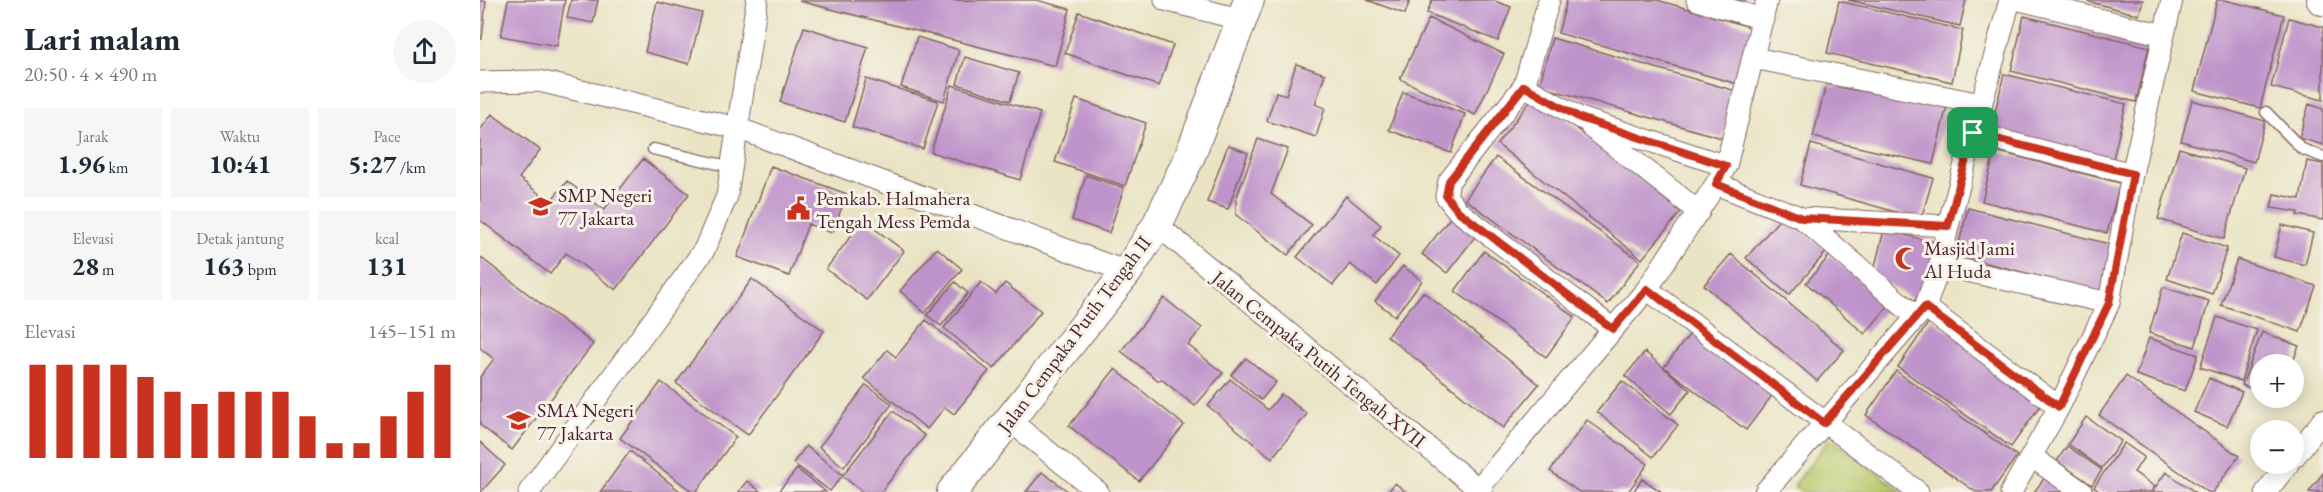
<!DOCTYPE html>
<html lang="id">
<head>
<meta charset="utf-8">
<style>
	body { margin:0; font-family:"EB Garamond",serif; background:#f6f6f7; color:#1f2937; height:100vh; display:flex; flex-direction:column; font-size:22px; white-space:nowrap }
	* { box-sizing:border-box; margin:0 }
	p { font-size:20px; color:#747a83 }
	.icon { flex:none; width:33px; height:33px; fill:none; stroke:currentColor; stroke-width:2; stroke-linecap:round; stroke-linejoin:round }
	.map { position:relative; flex:1; overflow:hidden }
	.side { display:flex; flex-direction:column; background:#fff; width:480px }
	.side>* { flex:none }
	.tools { position:absolute; left:1770px; top:354px; display:grid; gap:12px }
	.tools a { display:grid; place-items:center; width:54px; height:54px; border-radius:50%; background:#fff; box-shadow:0 3px 15px #0003; font-size:30px }
	.pin { position:absolute; display:grid; place-items:center; width:51px; height:51px; color:#fff; margin:-26px; border-radius:12px; box-shadow:0 3px 9px #0006 }
	.round { display:grid; place-items:center; flex:none; width:63px; height:63px; border-radius:32px; background:#f6f6f7 }
	.overview { display:flex; align-items:center; justify-content:space-between; height:102px; padding:0 24px }
	h1 { font-size:33px; font-weight:700; line-height:45px }
	.figures { display:grid; grid-template-columns:repeat(3,1fr); gap:9px; height:102px; padding:6px 24px }
	.figures div { display:grid; align-content:center; border-radius:0px; background:#f6f6f7; text-align:center }
	.figures b { font-size:26px; font-weight:700 }
	.figures small { font-size:16px; font-weight:400 }
	.figures p { font-size:16px }
	.chart { height:168px; padding:12px 24px }
	.chart p { display:flex; justify-content:space-between }
	.chart svg { width:100%; height:108px; margin-top:6px; stroke:#c8321e; stroke-width:6 }
	main { display:flex; flex:1; min-height:0 }
	.map>svg:first-child { display:block }
	.green { fill:#b9ca6d; stroke:#82744c; stroke-width:1.5 }
	.building { fill:#bf94cb }
	.lines { fill:none; stroke-linecap:round; stroke-linejoin:round }
	.lane-casing { stroke:#826461; stroke-width:13 }
	.street-casing { stroke:#826461; stroke-width:23 }
	.secondary-casing { stroke:#826461; stroke-width:32 }
	.lane { stroke:#fff; stroke-width:10 }
	.street { stroke:#fff; stroke-width:21 }
	.secondary { stroke:#fff; stroke-width:30 }
	.route-casing { stroke:#fff; stroke-width:12 }
	.route { stroke:#c8321e; stroke-width:8 }
	.labels { text-anchor:middle; stroke-width:6; stroke-linejoin:round; paint-order:stroke }
	.poi-label { font-size:20px; fill:#4a1f2b; stroke:#f7f3e8; text-anchor:start }
	.street-label { font-size:20px; fill:#4a1f2b; stroke:#f7f3e8 }
</style>
</head>
<body>
<main>
<section class="side">
<div class="overview"><div><h1>Lari malam</h1><p>20:50 · 4 × 490 m</p></div><a class="round"><svg class="icon" aria-label="share" viewBox="0 0 24 24"><path d="M12 15V3M7 8l5-5 5 5M5 13v7h14v-7"/></svg></a></div>
<div class="figures">
<div><p>Jarak</p><b>1.96<small> km</small></b></div>
<div><p>Waktu</p><b>10:41</b></div>
<div><p>Pace</p><b>5:27<small> /km</small></b></div>
</div>
<div class="figures">
<div><p>Elevasi</p><b>28<small> m</small></b></div>
<div><p>Detak jantung</p><b>163<small> bpm</small></b></div>
<div><p>kcal</p><b>131</b></div>
</div>
<div class="chart"><p><span>Elevasi</span>145–151 m</p>
<svg viewBox="0 0 160 44" preserveAspectRatio="none"><path d="M5 44V6M15 44V6M25 44V6M35 44V6M45 44V11M55 44V17M65 44V22M75 44V17M85 44V17M95 44V17M105 44V27M115 44V38M125 44V38M135 44V27M145 44V17M155 44V6"/></svg>
</div>
</section>
<div class="map">
<svg width="1843" height="492" viewBox="0 0 1843 492">
	<rect width="100%" height="100%" fill="#f7f3e8"/>
	<filter id="ink" filterUnits="userSpaceOnUse"><feTurbulence type="fractalNoise" baseFrequency=".0167" numOctaves="2"/><feDisplacementMap in="SourceGraphic" scale="12" xChannelSelector="R" yChannelSelector="G"/><feConvolveMatrix kernelMatrix="1 2 1 2 8 2 1 2 1" color-interpolation-filters="sRGB"/></filter>
	<filter id="wash" filterUnits="userSpaceOnUse"><feTurbulence type="fractalNoise" baseFrequency=".008" numOctaves="4" result="noise"/><feDisplacementMap in="SourceGraphic" scale="24" xChannelSelector="R" yChannelSelector="G"/><feGaussianBlur stdDeviation="1.35" result="paint"/><feColorMatrix in="noise" values="0 0 0 0 0 0 0 0 0 0 0 0 0 0 0 0 0 1.4 0 .05"/><feComposite in="paint" operator="in"/></filter>
	<g filter="url(#wash)">
		<rect width="100%" height="100%" fill="#eae4c5"/>
		<path class="green" d="M1350,438L1423,492H1322L1314,486Z"/>
		<g id="blocks">
			<path class="building" d="M28,0H85L77,46L21,36Z
				M91,0H118L113,23L87,18Z
				M556,0L590,9L575,66L319,1Z
				M887,0H930L925,14Z
				M952,0H1012L1031,7L1018,41L947,13Z
				M1087,0H1177L1277,29L1261,85L1078,33Z
				M1247,0H1278L1276,9Z
				M1368,0H1486L1480,26Z
				M1603,0H1663L1659,15Z
				M1737,0H1745L1804,15L1780,108L1714,91Z
				M0,1H6L2,39H0Z
				M1359,1L1483,30L1472,82L1347,53Z
				M177,2L222,13L209,64L165,52Z
				M599,12L693,45L679,86L585,53Z
				M1544,16L1669,47L1656,102L1531,71Z
				M949,18L1024,54L995,115L920,79Z
				M1809,18L1843,27V100L1791,87Z
				M324,27L388,47L365,122L300,102Z
				M437,37L479,50L464,101L421,87Z
				M1072,38L1256,91L1242,138L1059,86Z
				M485,57L539,73L530,101L477,84Z
				M816,64L845,74L835,104L845,108L836,137L787,121L796,92L806,95Z
				M1524,74L1646,104L1633,159L1511,129Z
				M386,79L458,101L443,149L372,127Z
				M1346,84L1373,90L1437,97L1467,105L1453,164L1333,137Z
				M472,85L560,113L540,180L451,152Z
				M923,92L985,114L971,153L909,130Z
				M1055,95L1201,212L1162,259L1017,144Z
				M596,99L666,123L645,186L575,162Z
				M1712,100L1785,121L1774,162L1701,141Z
				M1829,104L1843,109V145L1819,138Z
				M12,114L60,150L39,178L70,202L87,181L124,210L163,159L209,194L136,290L86,253L70,274L0,220V130Z
				M778,139L808,149L791,194L832,225L808,255L756,215V199Z
				M1331,144L1453,178L1441,219L1320,185Z
				M748,145L768,153L748,209L727,202Z
				M1699,148L1765,168L1744,239L1678,219Z
				M1515,151L1640,183L1627,233L1502,201Z
				M1016,157L1160,261L1128,304L985,199Z
				M1827,161L1843,164V220L1817,215L1818,212L1791,208L1794,194L1820,199Z
				M291,166L367,194L352,233L328,224L309,276L257,257Z
				M606,175L644,188L629,233L592,220Z
				M866,196L901,225L893,235L919,256L897,285L870,264L853,285L817,257Z
				M1488,208L1637,246L1625,293L1476,255Z
				M976,210L1001,229L967,273L942,254Z
				M1304,214L1347,251L1309,295L1266,258Z
				M383,220L424,251L387,300L346,269Z
				M1802,225L1833,233L1825,265L1794,257Z
				M1404,230L1458,243L1451,275L1435,301L1393,274Z
				M1702,233L1747,248L1732,294L1687,279Z
				M457,248L482,269L445,313L420,291Z
				M1004,251L1095,317L1066,357L975,291Z
				M1251,254L1364,350L1337,381L1224,285Z
				M1350,255L1409,305L1385,334L1326,283Z
				M0,257L113,344L32,450L0,425V377L14,359L0,348Z
				M1757,259L1836,286L1820,332L1741,305Z
				M923,266L942,281L915,316L895,301Z
				M272,279L344,331L268,435L196,383Z
				M475,282L488,293L461,326L447,315Z
				M501,282L516,294L525,283L561,311L514,369L464,328Z
				M1683,287L1729,301L1715,347L1669,333Z
				M943,292L1059,384L1023,428L907,336Z
				M684,298L722,328L708,345L743,373L715,406L681,379L679,381L641,351Z
				M1737,317L1777,330L1761,381L1720,367Z
				M1451,319L1565,399L1531,447L1418,367Z
				M446,320L509,371L474,414L465,407L447,429L384,378L407,350L416,357Z
				M1213,330L1294,393L1266,430L1184,367Z
				M1782,332L1819,346L1812,364H1780V392L1762,385Z
				M1669,338L1718,355L1705,391L1656,375Z
				M1165,352L1210,390L1191,414L1145,376Z
				M766,358L796,382L781,400L751,375Z
				M635,369L704,425L659,481L589,426Z
				M1416,371L1537,456L1511,492H1496L1386,415Z
				M1646,376L1759,456L1733,492H1728L1619,415Z
				M1729,378L1762,392L1747,426L1714,412Z
				M750,379L788,410L801,394L827,414L792,458L728,406Z
				M1142,381L1198,425L1173,457L1117,412Z
				M181,382L256,437L216,492H213L140,438Z
				M386,385L412,404L364,467L339,447Z
				M413,411L445,436L401,492H383L362,476L350,491L313,463L326,446L363,475Z
				M1606,417L1641,441L1622,468L1588,444Z
				M1107,420L1168,464L1148,492H1099L1070,471Z
				M0,442L25,465L1,492H0Z
				M1644,443L1664,457L1654,472L1675,487L1671,492H1620L1614,487Z
				M1587,446L1622,470L1612,485L1577,461Z
				M150,451L201,492H120Z
				M317,469L346,492H298Z
				M562,472L589,492H546Z
				M1569,472L1597,492H1554Z
				M1686,472L1715,492H1672Z
				M1843,473V492H1829Z
				M1162,479L1182,492H1153Z
				M267,481L281,492H258Z
				M915,483L926,492H908Z"/>
		</g>
	</g>
	<g filter="url(#ink)">
		<use href="#blocks" fill-opacity="0" stroke="#826461" stroke-width="1.5"/>
		<g class="lines">
			<defs>
				<path id="lane" d="M1786,112L1822,149L1843,157
					M173,149L252,167"/>
				<path id="street" d="M685,0L763,20
					M1069,0L1044,86L969,181L966,196L978,211L1133,329
					M1217,0L1283,19
					M1540,0L1684,35
					M1274,58L1501,104
					M0,82L59,81L257,128L647,272
					M1044,86L1100,118L1246,166
					M1111,127L1219,212
					M1493,133L1652,174
					M1236,184L1322,218L1436,317
					M1322,218L1468,226
					M677,225L1002,492
					M1460,265L1629,303
					M1167,289L1438,492
					M1445,307L1579,407
					M529,420L618,492
					M1552,457L1602,492
					M1814,457L1843,420
					M998,489L1167,289L1236,184L1246,166L1287,0
					M49,492L224,250L247,196L277,0
					M1285,492L1445,307L1460,265L1468,226L1530,0
					M1531,492L1579,407L1629,303L1652,174L1692,0
					M1786,492L1808,464"/>
				<path id="secondary" d="M1842,0H1843
					M472,492L647,272L677,225L709,158L769,0"/>
			</defs>
			<use href="#lane" class="lane-casing"/>
			<use href="#street" class="street-casing"/>
			<use href="#secondary" class="secondary-casing"/>
			<use href="#lane" class="lane"/>
			<use href="#street" class="street"/>
			<use href="#secondary" class="secondary"/>
		</g>
	</g>
	<g class="lines" filter="url(#ink)">
		<defs>
			<path id="route" d="M1044,86L1100,118L1246,166L1236,184L1322,218L1468,226L1493,133L1653,174L1629,303L1579,407L1445,307L1344,423L1167,289L1133,329L978,211L966,196L969,181Z"/>
		</defs>
		<use href="#route" class="route-casing"/>
		<use href="#route" class="route"/>
	</g>
	<defs>
		<symbol id="school-bare" viewBox="-9 -9 18 18"><path d="M0-5L7-2L0 1L-7-2ZM-4 1L0 2.5L4 1V4Q0 6-4 4Z" fill="#c8321e" stroke="#f7f3e8" stroke-width="2.5" paint-order="stroke"/></symbol>
		<symbol id="civic-bare" viewBox="-9 -9 18 18"><path d="M-.6-6.5H3V-4.5H.6V-3L4-1V1h2V6H-6V1h2V-1L-.6-3ZM-1.2 2.5V6h2.4V2.5Z" fill="#c8321e" stroke="#f7f3e8" stroke-width="2.5" paint-order="stroke"/></symbol>
		<symbol id="mosque-bare" viewBox="-9 -9 18 18"><path d="M3.5-4.9A6 6 0 1 0 3.5 4.9A5 5 0 1 1 3.5-4.9Z" fill="#c8321e" stroke="#f7f3e8" stroke-width="2.5" paint-order="stroke"/></symbol>
	</defs>
	<g fill-rule="evenodd">
		<use href="#school-bare" x="44" y="190" width="33" height="33"/>
		<use href="#civic-bare" x="302" y="192" width="33" height="33"/>
		<use href="#mosque-bare" x="1410" y="242" width="33" height="33"/>
		<use href="#school-bare" x="22" y="404" width="33" height="33"/>
	</g>
	<g class="labels">
		<g class="poi-label">
			<text x="78" y="202">SMP Negeri<tspan x="78" dy="23">77 Jakarta</tspan></text>
			<text x="336" y="205">Pemkab. Halmahera<tspan x="336" dy="23">Tengah Mess Pemda</tspan></text>
			<text x="1444" y="255">Masjid Jami<tspan x="1444" dy="23">Al Huda</tspan></text>
			<text x="57" y="417">SMA Negeri<tspan x="57" dy="23">77 Jakarta</tspan></text>
		</g>
		<g class="street-label">
			<text transform="translate(594 334) rotate(-53)" y="7">Jalan Cempaka Putih Tengah II</text>
			<text transform="translate(839 359) rotate(39)" y="7">Jalan Cempaka Putih Tengah XVII</text>
		</g>
	</g>
</svg>
<div class="tools">
<a>+</a>
<a>−</a>
</div>
<div class="pin" style="left:1493px;top:133px;background:#1e9e55"><svg class="icon" aria-label="arrive" viewBox="0 0 24 24"><path d="M6 21V4h12l-3 4 3 4H6"/></svg></div>
</div>
</main>
</body>
</html>
